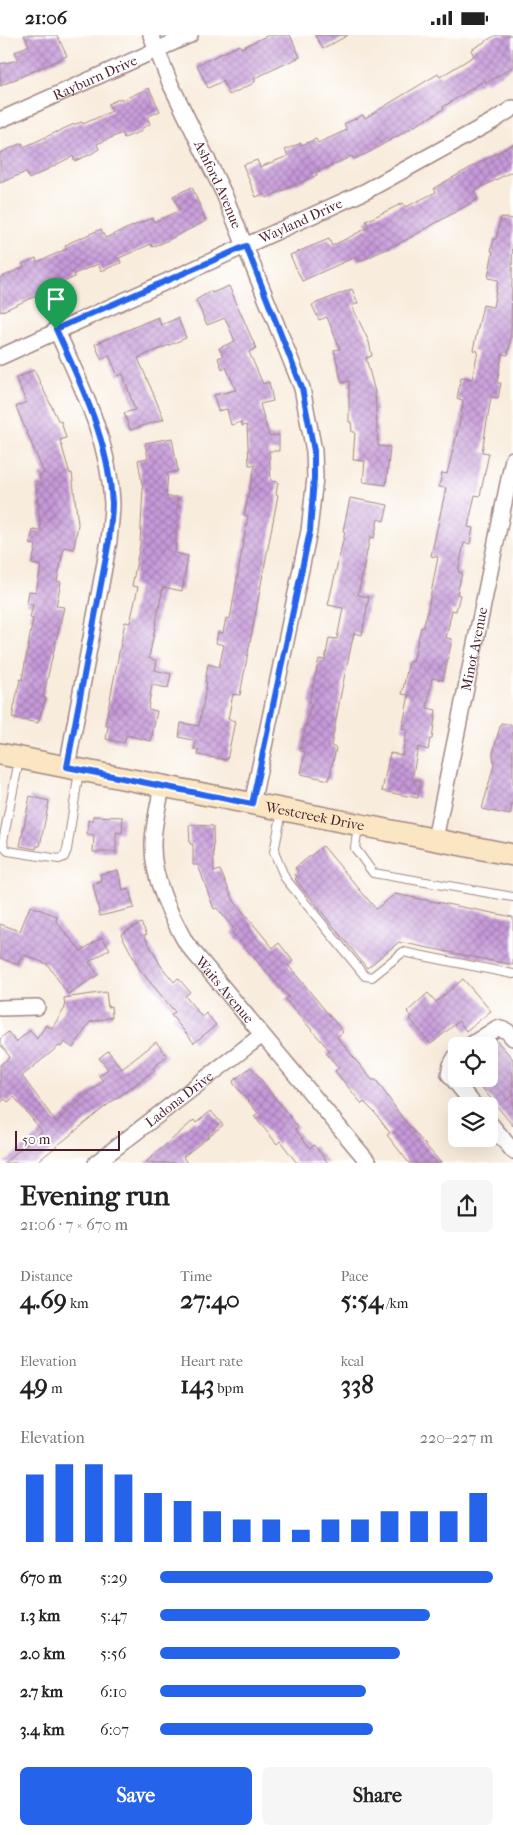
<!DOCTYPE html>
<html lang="en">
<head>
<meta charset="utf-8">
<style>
	body { margin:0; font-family:"IM FELL French Canon",serif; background:#f6f6f6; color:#222; height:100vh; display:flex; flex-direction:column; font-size:19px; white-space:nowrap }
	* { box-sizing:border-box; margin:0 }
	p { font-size:16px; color:#767676 }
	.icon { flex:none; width:28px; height:28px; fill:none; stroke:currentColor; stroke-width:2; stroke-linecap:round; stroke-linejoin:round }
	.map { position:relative; height:1128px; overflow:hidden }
	.details { display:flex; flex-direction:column; background:#fff; flex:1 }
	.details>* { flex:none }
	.buttons { position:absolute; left:448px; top:1002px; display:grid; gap:10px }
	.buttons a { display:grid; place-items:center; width:50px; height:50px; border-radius:8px; background:#fff; box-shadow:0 5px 20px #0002; font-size:25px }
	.scale { position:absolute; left:15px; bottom:12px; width:105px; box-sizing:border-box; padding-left:5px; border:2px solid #4a1f2b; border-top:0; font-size:14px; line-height:18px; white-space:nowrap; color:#4a1f2b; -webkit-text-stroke:4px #fff; paint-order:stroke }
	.pin { position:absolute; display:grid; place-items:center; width:42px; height:42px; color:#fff; margin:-51px -21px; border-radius:50% 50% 50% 0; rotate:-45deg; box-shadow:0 0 5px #0007 }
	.pin .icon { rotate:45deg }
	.round { display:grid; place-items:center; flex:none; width:52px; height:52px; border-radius:8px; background:#f6f6f6 }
	.summary { display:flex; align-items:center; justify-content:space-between; height:85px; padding:0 20px }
	h1 { font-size:28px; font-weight:700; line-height:38px }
	.stats { display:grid; grid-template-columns:repeat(3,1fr); gap:8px; height:85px; padding:5px 20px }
	.stats div { display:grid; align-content:center }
	.stats b { font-size:25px; font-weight:700 }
	.stats small { font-size:14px; font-weight:400 }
	.stats p { font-size:14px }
	.chart { height:140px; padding:10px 20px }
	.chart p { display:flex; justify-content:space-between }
	.chart svg { width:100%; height:90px; margin-top:5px; stroke:#2563eb; stroke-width:6 }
	.action { display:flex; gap:10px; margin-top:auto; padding:10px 20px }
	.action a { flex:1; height:58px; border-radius:8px; background:#2563eb; color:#fff; font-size:20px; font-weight:700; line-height:58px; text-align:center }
	.action a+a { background:#f6f6f6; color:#222 }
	ul { padding:0 20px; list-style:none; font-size:16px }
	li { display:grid; grid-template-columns:80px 60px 1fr; align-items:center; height:38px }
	li i { height:12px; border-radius:6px; background:#2563eb }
	.status { display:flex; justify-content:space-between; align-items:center; height:35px; padding:0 25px; background:#fff; direction:ltr }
	.status svg { height:14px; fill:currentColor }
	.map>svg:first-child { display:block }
	.building { fill:url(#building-cross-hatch) }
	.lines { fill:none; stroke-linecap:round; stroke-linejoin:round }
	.lane-casing { stroke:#a18684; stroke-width:10 }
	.street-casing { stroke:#a18684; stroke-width:18 }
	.secondary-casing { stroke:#a18684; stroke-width:24 }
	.lane { stroke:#fff; stroke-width:8 }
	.street { stroke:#fff; stroke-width:15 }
	.secondary { stroke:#fbe6c3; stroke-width:21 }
	.route-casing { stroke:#fff; stroke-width:10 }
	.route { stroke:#2563eb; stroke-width:6 }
	.labels { text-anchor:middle; stroke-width:5; stroke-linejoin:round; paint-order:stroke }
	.street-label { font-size:14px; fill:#4a1f2b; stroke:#fff }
</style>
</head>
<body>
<div class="status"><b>21:06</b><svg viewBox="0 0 49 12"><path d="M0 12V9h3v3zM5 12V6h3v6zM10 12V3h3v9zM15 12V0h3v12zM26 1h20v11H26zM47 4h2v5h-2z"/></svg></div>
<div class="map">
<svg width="513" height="1128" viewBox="0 0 513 1128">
	<defs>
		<pattern id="building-cross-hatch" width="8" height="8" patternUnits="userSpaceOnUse" patternTransform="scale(1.25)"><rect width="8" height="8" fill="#c69ad9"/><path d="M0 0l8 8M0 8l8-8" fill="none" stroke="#a37db0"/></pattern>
	</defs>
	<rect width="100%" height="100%" fill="#fff"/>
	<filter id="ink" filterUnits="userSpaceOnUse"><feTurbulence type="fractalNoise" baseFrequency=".02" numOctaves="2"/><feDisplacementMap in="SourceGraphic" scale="10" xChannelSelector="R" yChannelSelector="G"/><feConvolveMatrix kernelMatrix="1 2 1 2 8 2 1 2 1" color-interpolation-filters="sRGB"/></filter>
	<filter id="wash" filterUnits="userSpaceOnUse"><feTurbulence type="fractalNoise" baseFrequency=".0096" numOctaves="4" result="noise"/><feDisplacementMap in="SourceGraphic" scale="20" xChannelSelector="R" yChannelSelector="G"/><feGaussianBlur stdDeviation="1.12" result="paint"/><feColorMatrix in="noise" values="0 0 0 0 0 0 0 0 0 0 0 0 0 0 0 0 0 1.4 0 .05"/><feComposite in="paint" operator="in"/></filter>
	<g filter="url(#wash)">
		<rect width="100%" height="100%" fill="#f8ecdc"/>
		<g id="blocks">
			<path class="building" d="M24,0H57L67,21L0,51V29L19,25L15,17L29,10Z
				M269,0H290L300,22L255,43V47L250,50L229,60L223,46L208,53L197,30L240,10L241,13Z
				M315,0H348L323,14Z
				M496,0H513V32L486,48L485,45L443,72L444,74L368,118L354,124L352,121L346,124L316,137L317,140L266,163L264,159L256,162L243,130L257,125L260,132L288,121L285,115L301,108L302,110L316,104L318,108L347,95L344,89L363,80L365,83L438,39L440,42L474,21L471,15Z
				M149,53L160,76L147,82L150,89L141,94L142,96L124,103L122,98L97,109L99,114L91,119L75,126L73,121L29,144L26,137L0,148V118L22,108L24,112L72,90L82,87L83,89L112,76L108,69L121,63L122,65Z
				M513,109V136L474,156L478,164L406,205L358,227L355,222L302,246L290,220L329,204L332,211L369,192L366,186L403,168L406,172L436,157L434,153Z
				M192,152L206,186L162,208L152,212L151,209L119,223L121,228L101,236L98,229L74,239L75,242L49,253L51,258L38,264L36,261L0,277V243L24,232L22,229L36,223L37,227L67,214L65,211L69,208L101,194L105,203L152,183L154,187L180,175L173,161Z
				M501,182L513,184L511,303L508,320L502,319L497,348H501L498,363L491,362L482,417L489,418L480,461L475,460L468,492L473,493L470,509L464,508L458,537L462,538L457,559L460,560L456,576L452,575L446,603L452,604L448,623L443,645L432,643L427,673L436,675L432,704H430L428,715L418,712L412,744L421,746L418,763L382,756L390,718L402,720L407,695L402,694L409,660L402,659L409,626L413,627L421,592L423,593L427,579L438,522L431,521L446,453L439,452L442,438L447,439L461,382L463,365L457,364L461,342L472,344L478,316L473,315L483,270L493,272L498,245L488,243L493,216H491L494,204H496Z
				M229,251L256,313L249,317L263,349L269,347L273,366L260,369L269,401L279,400V416H269L271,446L278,447L276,459L278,460L240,660L233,659L228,684L235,686L227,725L198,720L199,715L194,714L196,706L179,702L181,688L199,691L207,647H205L208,629L219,632L224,610L216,608L218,597L223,598L226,583L230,584L248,481L244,480L255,430H249L247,390L242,391L241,387L231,390L227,374L218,376L214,360L236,355L226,332L222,334L218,323L223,321L219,313L235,306L225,283L207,290L196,265L211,256L212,258Z
				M352,254L358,268L352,271L369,307L372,321L366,323L375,357L378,411L390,412L386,450L363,447L365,426L353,425L355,397H352L351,387H349V346L342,348L334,315L340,314L327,282L319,285L312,270Z
				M158,282L161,290L178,283L186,303L138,323L164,384L130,395L124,378L135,375L123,339L118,341L109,320L101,324L95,309Z
				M34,335L59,387L61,386L66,403L60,405L70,439L72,438L78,489L74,514L64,512L57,546L61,547L56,571L64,572L43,662L46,663L38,688L12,683L20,644L22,645L33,584L30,583L33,570L27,569L29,556L36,557L41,531L32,529L36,510L30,509L33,495L41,496L36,450L42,449L39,440L44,438L16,372L26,367L16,343Z
				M172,403L178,436L168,438L166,462H178L175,518L188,521L182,556L163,552L149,623L157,626L155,635L171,639L168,653L152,650L148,674L157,676L151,706L126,700L124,708L106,704L108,691L105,690L125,587L130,588L138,552L132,551L140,510L143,454L138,425L148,423L145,408Z
				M350,463L388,470L384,486L378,484L374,503L370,502L358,560L369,562L362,600L354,598L343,648L331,711L336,713L329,745L301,739L305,717L300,716L311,669L309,668L319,624L325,625L329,603L337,604L343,573L328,570L345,497L343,496Z
				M501,688L513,690V766L510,780L482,774L494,730L493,718Z
				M30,761L49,766L40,811H37L36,814L20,811Z
				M93,781L123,782L122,798L116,797V817H93L94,800H87L88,785L93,786Z
				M189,790L213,791L214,837L220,835L234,866L273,913L279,908L293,926L288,930L343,997L337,1002L372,1045H376L404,1085L441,1128H409L387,1100L390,1098L375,1078L364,1067L362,1069L335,1036L339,1033L326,1018L330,1016L285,964L289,962L232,898L235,895L217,873L214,874L198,830H193V809H190Z
				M323,811L376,874L395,859L513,882V930L399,907L367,933L295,844L297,842L295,839L298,836L295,833Z
				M118,835L123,856L129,854L134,873L100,881L93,849L102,847L100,839Z
				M30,871L57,881L56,886L81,916L102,902L110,914L89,927L98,940L68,959L47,929L22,919L18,930L0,923V889L20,896Z
				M141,888L147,899L144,900L161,931L174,947L178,943L190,957L185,961L202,982L206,978L216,990L194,1008L171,980L175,977L140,935L121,899Z
				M463,944L491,976L466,996L459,986L431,1009L410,984L412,982L407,977L428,958L436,967Z
				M106,957L108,972L111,971L112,982L90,987L73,1013L64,1007L61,1012L59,1011L22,1041L56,1087L103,1046L99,1041L108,1034L99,1023L108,1016L122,1034L156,1007L167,1021L153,1033L155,1035L106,1071L42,1123L35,1128H4L42,1096L14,1062L8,1067L5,1064L0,1068V1030L10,1022L0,1009V1004L8,997L16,1007L30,995L37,1004L46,990L52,993L65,973L64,963Z
				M496,1005L513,1024V1091L475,1044H489V1009Z
				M251,1032L298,1092L295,1094L310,1113L314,1110L328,1128H297L280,1106L277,1109L254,1081L258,1078L234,1049L233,1046Z
				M211,1076L223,1090L183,1122L187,1128H145L194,1085L196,1088Z"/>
		</g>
	</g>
	<g filter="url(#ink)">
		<use href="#blocks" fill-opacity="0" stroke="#a18684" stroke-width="1"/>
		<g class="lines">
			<defs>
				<path id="lane" d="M19,725L3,806L4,812L8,816L59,824L64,822L67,815L79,736
					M282,776L274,817L285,843L365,941L372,942L403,917L513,939
					M358,791L355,813L373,838L513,862"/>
				<g id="street">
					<path id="s1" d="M151,0L170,48L224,159L302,353L314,416L315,443L309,496L252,769"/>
					<path id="s2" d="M0,85L190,0"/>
					<path d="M56,294C81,350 109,405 112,468C112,480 110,493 109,506L67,732"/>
					<path id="s3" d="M0,322L366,156L493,86L513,73"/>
					<path id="s4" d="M162,751C159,770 153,790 153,809C152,843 170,879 186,908L369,1128"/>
					<path id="s5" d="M435,804L513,424"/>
					<path d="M0,973L37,972"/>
					<path d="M469,1011L497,993L507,996L513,1003"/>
					<path d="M456,1021L451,1030L449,1039L475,1071"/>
					<path d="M489,1087L513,1116"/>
					<path id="s6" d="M96,1128L262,1000"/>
				</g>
				<g id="secondary">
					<path id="s7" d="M0,719L513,820"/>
				</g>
			</defs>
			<use href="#lane" class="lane-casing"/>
			<use href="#street" class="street-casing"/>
			<use href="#secondary" class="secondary-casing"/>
			<use href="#lane" class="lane"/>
			<use href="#street" class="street"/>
			<use href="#secondary" class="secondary"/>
		</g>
	</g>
	<g class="lines" filter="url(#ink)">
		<defs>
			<path id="route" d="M246,211L302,353L314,416V443L310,496L252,769L67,732L109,506C110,493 112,480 112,468C109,405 81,350 56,294Z"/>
		</defs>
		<use href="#route" class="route-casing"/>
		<use href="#route" class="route"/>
	</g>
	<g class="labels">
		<g class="street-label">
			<text dy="5" stroke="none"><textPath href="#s2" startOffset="104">Rayburn Drive</textPath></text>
			<text dy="5" stroke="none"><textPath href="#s1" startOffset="164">Ashford Avenue</textPath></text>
			<text dy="5" stroke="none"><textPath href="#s3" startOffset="330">Wayland Drive</textPath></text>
			<text dy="5" stroke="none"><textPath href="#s5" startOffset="194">Minot Avenue</textPath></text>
			<text dy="5" stroke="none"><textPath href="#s7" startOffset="321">Westcreek Drive</textPath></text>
			<text dy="5" stroke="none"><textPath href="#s4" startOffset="225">Waits Avenue</textPath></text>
			<text dy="5" stroke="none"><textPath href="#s6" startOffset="105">Ladona Drive</textPath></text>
		</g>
	</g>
</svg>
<div class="buttons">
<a><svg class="icon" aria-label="locate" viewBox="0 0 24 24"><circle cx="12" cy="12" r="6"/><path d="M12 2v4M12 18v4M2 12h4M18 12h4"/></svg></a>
<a><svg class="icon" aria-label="layers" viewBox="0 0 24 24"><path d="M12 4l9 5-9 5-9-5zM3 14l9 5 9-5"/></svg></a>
</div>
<div class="scale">50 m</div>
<div class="pin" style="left:56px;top:294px;background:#1e9e55"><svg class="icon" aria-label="arrive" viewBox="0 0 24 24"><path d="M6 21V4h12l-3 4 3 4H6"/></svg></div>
</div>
<section class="details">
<div class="summary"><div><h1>Evening run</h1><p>21:06 · 7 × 670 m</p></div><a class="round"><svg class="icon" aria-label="share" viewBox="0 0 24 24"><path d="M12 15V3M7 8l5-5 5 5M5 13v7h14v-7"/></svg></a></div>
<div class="stats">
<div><p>Distance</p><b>4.69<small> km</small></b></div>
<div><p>Time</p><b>27:40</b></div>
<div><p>Pace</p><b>5:54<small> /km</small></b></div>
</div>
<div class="stats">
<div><p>Elevation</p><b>49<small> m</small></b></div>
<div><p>Heart rate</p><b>143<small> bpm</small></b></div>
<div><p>kcal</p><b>338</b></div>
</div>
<div class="chart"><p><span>Elevation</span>220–227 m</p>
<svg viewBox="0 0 160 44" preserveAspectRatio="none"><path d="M5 44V11M15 44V6M25 44V6M35 44V11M45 44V20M55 44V24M65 44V29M75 44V33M85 44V33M95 44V38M105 44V33M115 44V33M125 44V29M135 44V29M145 44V29M155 44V20"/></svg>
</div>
<ul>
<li><b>670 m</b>5:29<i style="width:100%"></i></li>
<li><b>1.3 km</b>5:47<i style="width:81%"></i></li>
<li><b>2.0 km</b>5:56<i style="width:72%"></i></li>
<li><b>2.7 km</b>6:10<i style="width:62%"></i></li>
<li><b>3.4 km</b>6:07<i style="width:64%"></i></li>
</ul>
<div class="action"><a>Save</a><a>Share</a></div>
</section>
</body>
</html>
